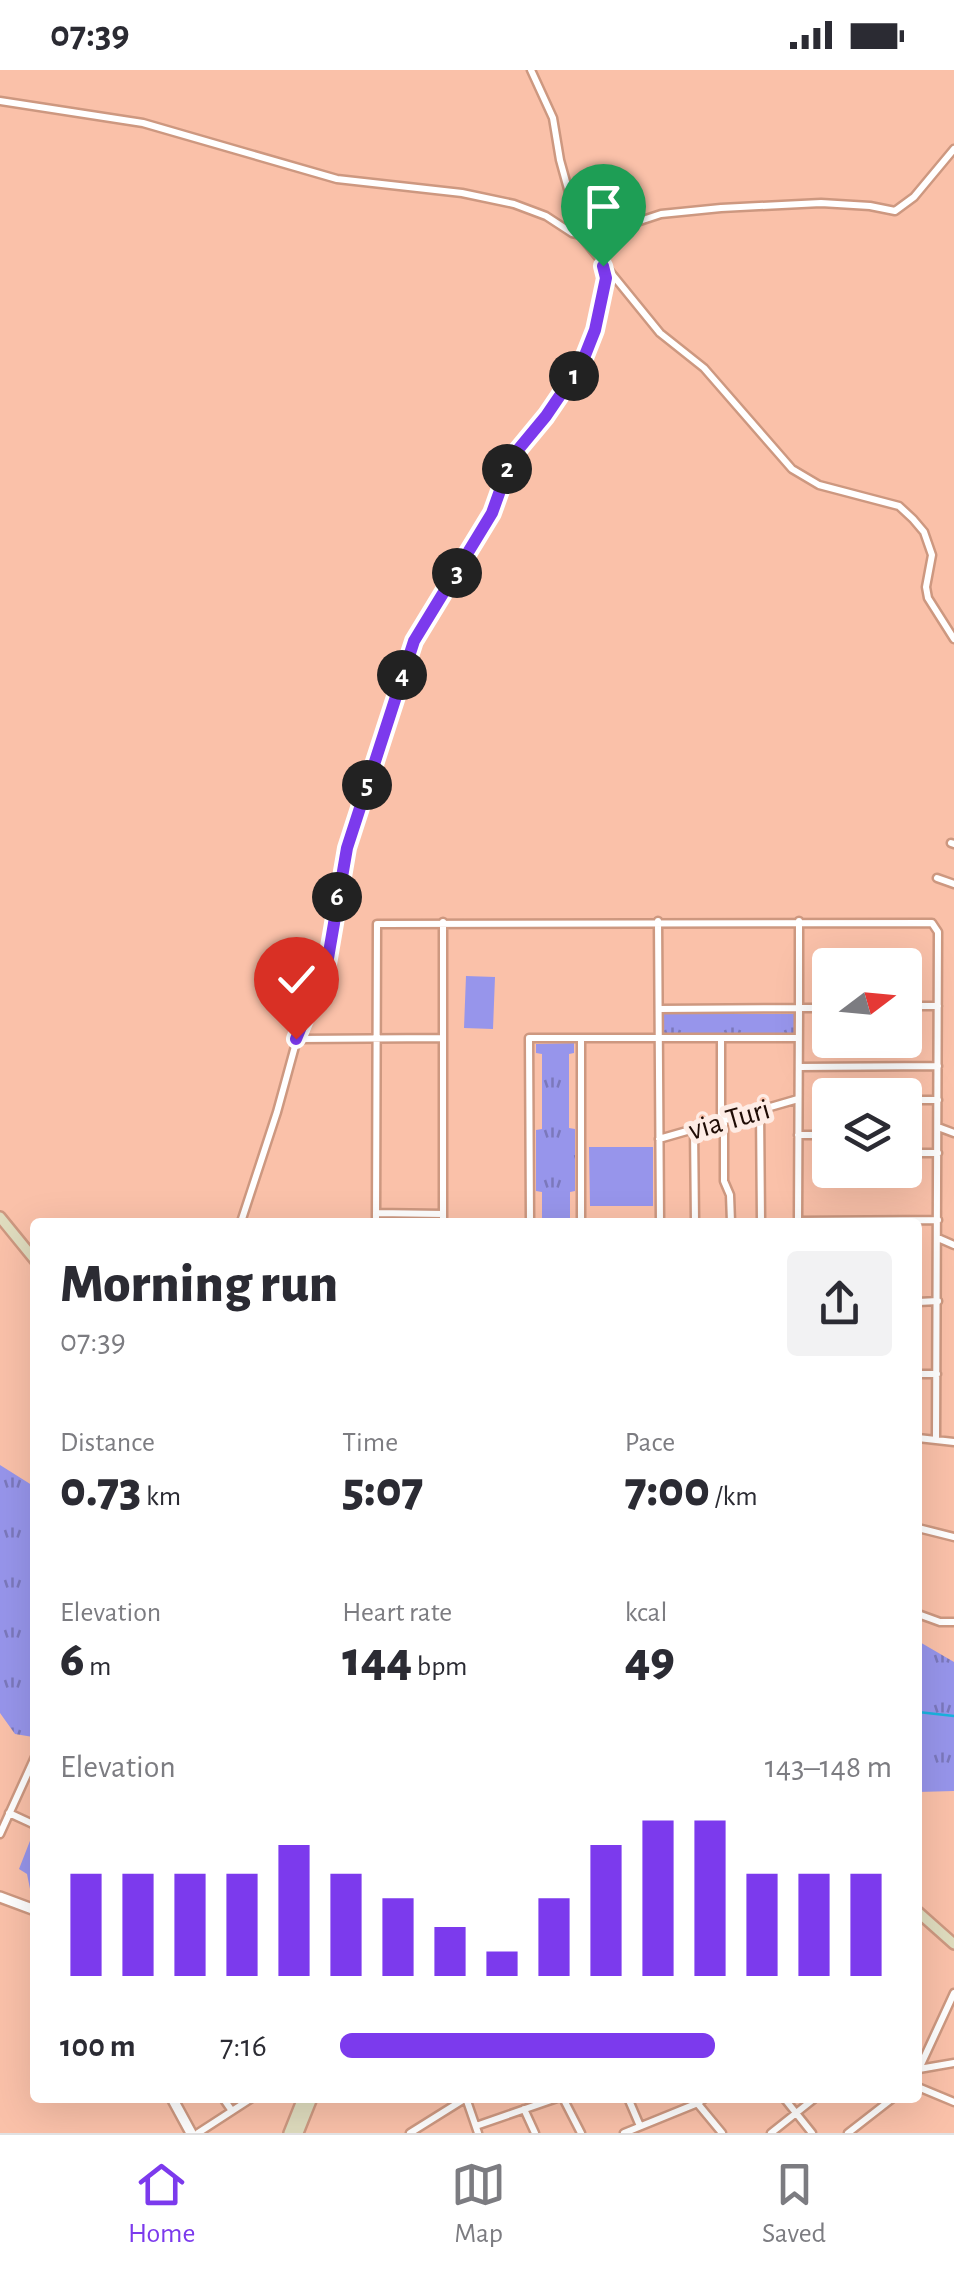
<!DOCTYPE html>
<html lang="en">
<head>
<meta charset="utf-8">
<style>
	body { margin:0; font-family:"Alegreya Sans",sans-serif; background:#f2f2f3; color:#2b2b33; height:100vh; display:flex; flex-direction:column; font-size:38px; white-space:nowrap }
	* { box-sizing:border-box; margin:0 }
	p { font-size:32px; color:#7c7c81 }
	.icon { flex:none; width:55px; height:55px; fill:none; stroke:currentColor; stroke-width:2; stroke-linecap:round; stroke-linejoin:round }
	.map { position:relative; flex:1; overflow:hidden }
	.panel { position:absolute; left:30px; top:1148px; width:892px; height:885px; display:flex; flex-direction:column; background:#fff; border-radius:10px; box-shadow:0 10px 40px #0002 }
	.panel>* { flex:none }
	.needle { width:65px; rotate:74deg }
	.tools { position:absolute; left:812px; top:878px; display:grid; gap:20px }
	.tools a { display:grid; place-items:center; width:110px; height:110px; border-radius:10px; background:#fff; box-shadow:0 10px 40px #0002; font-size:50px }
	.pin { position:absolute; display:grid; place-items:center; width:85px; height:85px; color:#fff; margin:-102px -42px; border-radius:50% 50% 50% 0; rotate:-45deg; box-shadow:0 0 10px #0007 }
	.pin .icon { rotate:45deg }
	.km { position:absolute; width:50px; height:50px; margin:-25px; border-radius:50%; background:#222; color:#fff; font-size:28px; line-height:50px; text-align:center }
	.round { display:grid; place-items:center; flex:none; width:105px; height:105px; border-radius:10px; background:#f2f2f3 }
	.overview { display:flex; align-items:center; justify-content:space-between; height:170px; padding:0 30px }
	h1 { font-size:55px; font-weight:800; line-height:75px }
	.stats { display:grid; grid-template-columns:repeat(3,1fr); gap:15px; height:170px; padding:10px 30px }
	.stats div { display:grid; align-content:center }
	.stats b { font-size:50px; font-weight:800 }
	.stats small { font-size:28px; font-weight:400 }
	.stats p { font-size:28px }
	.chart { height:280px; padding:20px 30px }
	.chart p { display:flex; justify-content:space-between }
	.chart svg { width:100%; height:180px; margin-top:10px; stroke:#7c3aed; stroke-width:6 }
	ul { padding:0 30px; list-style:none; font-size:32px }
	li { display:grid; grid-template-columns:160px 120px 1fr; align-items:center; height:75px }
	li i { height:25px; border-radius:12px; background:#7c3aed }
	.status { display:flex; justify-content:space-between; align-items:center; height:70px; padding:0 50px; background:#fff; direction:ltr }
	.status svg { height:28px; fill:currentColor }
	.tab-bar { display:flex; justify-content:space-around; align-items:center; height:140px; border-top:2px solid #e1e1e2; background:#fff; font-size:28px; color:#7c7c81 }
	.tab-bar a { display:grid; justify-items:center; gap:5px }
	.tab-bar .on { color:#7c3aed }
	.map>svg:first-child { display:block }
	.grass { fill:url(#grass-tufts) }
	.garden { fill:#9795eb }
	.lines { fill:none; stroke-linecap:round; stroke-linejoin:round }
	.stream { stroke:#1ab3df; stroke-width:2.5 }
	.minor-casing { stroke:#cd9880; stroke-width:11 }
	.tertiary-casing { stroke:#cd9880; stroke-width:14 }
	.secondary-casing { stroke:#cd9880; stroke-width:14 }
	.minor { stroke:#fff; stroke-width:6 }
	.tertiary { stroke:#fff; stroke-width:9 }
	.secondary { stroke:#dfdcbe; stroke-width:9 }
	.route-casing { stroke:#fff; stroke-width:20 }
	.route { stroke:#7c3aed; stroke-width:12 }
	.labels { text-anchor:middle; stroke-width:10; stroke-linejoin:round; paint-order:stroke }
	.street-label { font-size:30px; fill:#1f0c05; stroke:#feece5 }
</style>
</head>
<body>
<div class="status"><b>07:39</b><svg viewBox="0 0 49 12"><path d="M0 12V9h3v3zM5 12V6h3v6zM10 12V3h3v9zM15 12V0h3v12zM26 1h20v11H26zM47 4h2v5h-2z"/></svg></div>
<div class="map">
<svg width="954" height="2063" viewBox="0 0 954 2063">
	<defs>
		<pattern id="grass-tufts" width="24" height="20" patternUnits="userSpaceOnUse" patternTransform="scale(2.5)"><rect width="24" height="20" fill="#9795eb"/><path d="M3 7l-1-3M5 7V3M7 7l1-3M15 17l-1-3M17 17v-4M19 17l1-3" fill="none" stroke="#7b78bc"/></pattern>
	</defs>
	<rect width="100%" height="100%" fill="#fac1a9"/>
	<path class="grass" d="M664,944H794V964H664Z
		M574,973V983L569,984V1058L575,1059V1121L570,1122V1152H542V1122L536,1121V1060L542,1059V984L536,983V974Z
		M0,1395L35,1417L33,1667L15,1664L0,1643Z
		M918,1571L954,1592V1721L918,1722Z
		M35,1758V1829L31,1824L27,1804L19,1799Z"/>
	<path class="garden" d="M466,906L495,907L493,959L464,958Z
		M589,1077H653V1136H590Z"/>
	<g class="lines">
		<path class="stream" d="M918,1642L954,1646"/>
		<defs>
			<path id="minor" d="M531,0L553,48L560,90L581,166L660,263L704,298L792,399L819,415L899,436L913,449L924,462L932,485L926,517L928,528L954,569
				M0,31L143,53L337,109L462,123L514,134L546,146L572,163L591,167L661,144L721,138L821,133L870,136L895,141L914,127L954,79
				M951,773L954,774
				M937,808L954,814
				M658,851L660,1152
				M443,852V1152
				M905,936H938
				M659,939L799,938V851
				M297,969L443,968
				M581,969V1152
				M799,997L938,996
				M905,1030H938
				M760,1040L761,1152
				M724,1051V1111L730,1125L731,1152
				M721,1052V969
				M938,1057L954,1063
				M694,1059L695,1152
				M798,1065H830
				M659,1069L798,1029
				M905,1083H938
				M376,1143L443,1144
				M798,1151L938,1150
				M241,1152L277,1042L297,969L327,894L347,778L414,571L492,443L512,387L546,347L582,293L595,260L606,208L603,196
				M376,1152L377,854L932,853L938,862L936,1368
				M530,1152L529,968H798
				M798,1152L799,938H830
				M938,1168L954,1175
				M918,1232L938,1231
				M918,1304H937
				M918,1368L954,1372
				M918,1458L954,1467
				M918,1544L940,1552H954
				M9,1743L35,1755
				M0,1764L35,1687
				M919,1999L954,1993
				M918,2001L954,1923
				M918,2017L954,2032
				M223,2028L232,2041
				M466,2028L478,2063
				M563,2028L581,2063
				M628,2028L640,2056
				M693,2028L722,2063
				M784,2028L812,2063
				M524,2039L535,2063
				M476,2056L557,2028
				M198,2063L252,2028
				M410,2063L466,2028
				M624,2063L698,2033L705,2028
				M771,2063L815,2028
				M848,2063L893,2028"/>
			<path id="tertiary" d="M0,1827L35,1840
				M172,2028L191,2063"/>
			<path id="secondary" d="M0,1147L35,1190
				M918,1842L954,1874
				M289,2063L303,2028
				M298,2063L312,2028"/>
		</defs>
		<use href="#minor" class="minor-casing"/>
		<use href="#tertiary" class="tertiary-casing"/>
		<use href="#secondary" class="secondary-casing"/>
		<use href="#minor" class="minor"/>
		<use href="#tertiary" class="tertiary"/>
		<use href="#secondary" class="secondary"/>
	</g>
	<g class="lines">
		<defs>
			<path id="route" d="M296,969L327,894L347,778L414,571L492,443L512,387L546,346L582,293L595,260L606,208L603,196"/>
		</defs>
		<use href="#route" class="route-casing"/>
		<use href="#route" class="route"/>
	</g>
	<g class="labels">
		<g class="street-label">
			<text transform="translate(729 1049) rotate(-16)" y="10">via Turi</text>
		</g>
	</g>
</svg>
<div class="tools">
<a><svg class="needle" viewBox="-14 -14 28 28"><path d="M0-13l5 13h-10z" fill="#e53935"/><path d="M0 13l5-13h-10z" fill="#7c7c81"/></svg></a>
<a><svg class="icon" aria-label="layers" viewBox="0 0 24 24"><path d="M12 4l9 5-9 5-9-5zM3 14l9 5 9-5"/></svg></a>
</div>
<div class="pin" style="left:603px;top:196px;background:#1e9e55"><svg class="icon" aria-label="arrive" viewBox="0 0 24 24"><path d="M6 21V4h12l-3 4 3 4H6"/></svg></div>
<div class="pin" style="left:296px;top:969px;background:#d93025"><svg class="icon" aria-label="check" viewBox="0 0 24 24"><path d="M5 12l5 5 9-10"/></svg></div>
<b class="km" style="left:574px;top:306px">1</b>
<b class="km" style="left:507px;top:399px">2</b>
<b class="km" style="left:457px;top:503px">3</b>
<b class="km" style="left:402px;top:605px">4</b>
<b class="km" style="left:367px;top:715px">5</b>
<b class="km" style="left:337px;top:827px">6</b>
<section class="panel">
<div class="overview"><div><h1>Morning run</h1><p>07:39</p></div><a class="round"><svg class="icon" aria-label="share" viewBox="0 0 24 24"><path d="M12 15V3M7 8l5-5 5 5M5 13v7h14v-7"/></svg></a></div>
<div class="stats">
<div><p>Distance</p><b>0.73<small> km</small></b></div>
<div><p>Time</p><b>5:07</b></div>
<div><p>Pace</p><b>7:00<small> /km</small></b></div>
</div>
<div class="stats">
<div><p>Elevation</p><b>6<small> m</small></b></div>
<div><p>Heart rate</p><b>144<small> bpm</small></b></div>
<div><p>kcal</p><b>49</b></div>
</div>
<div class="chart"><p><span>Elevation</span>143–148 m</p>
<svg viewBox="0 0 160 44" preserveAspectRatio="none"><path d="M5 44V19M15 44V19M25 44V19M35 44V19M45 44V12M55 44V19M65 44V25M75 44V32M85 44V38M95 44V25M105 44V12M115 44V6M125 44V6M135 44V19M145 44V19M155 44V19"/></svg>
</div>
<ul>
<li><b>100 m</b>7:16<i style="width:68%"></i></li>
</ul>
</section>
</div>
<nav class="tab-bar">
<a class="on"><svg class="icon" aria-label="home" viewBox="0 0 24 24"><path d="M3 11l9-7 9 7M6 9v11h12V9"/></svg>Home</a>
<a><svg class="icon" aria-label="map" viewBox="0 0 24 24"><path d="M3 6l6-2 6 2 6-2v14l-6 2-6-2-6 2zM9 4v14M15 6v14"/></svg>Map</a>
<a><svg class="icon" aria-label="saved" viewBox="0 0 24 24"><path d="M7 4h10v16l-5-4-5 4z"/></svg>Saved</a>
</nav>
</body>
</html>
